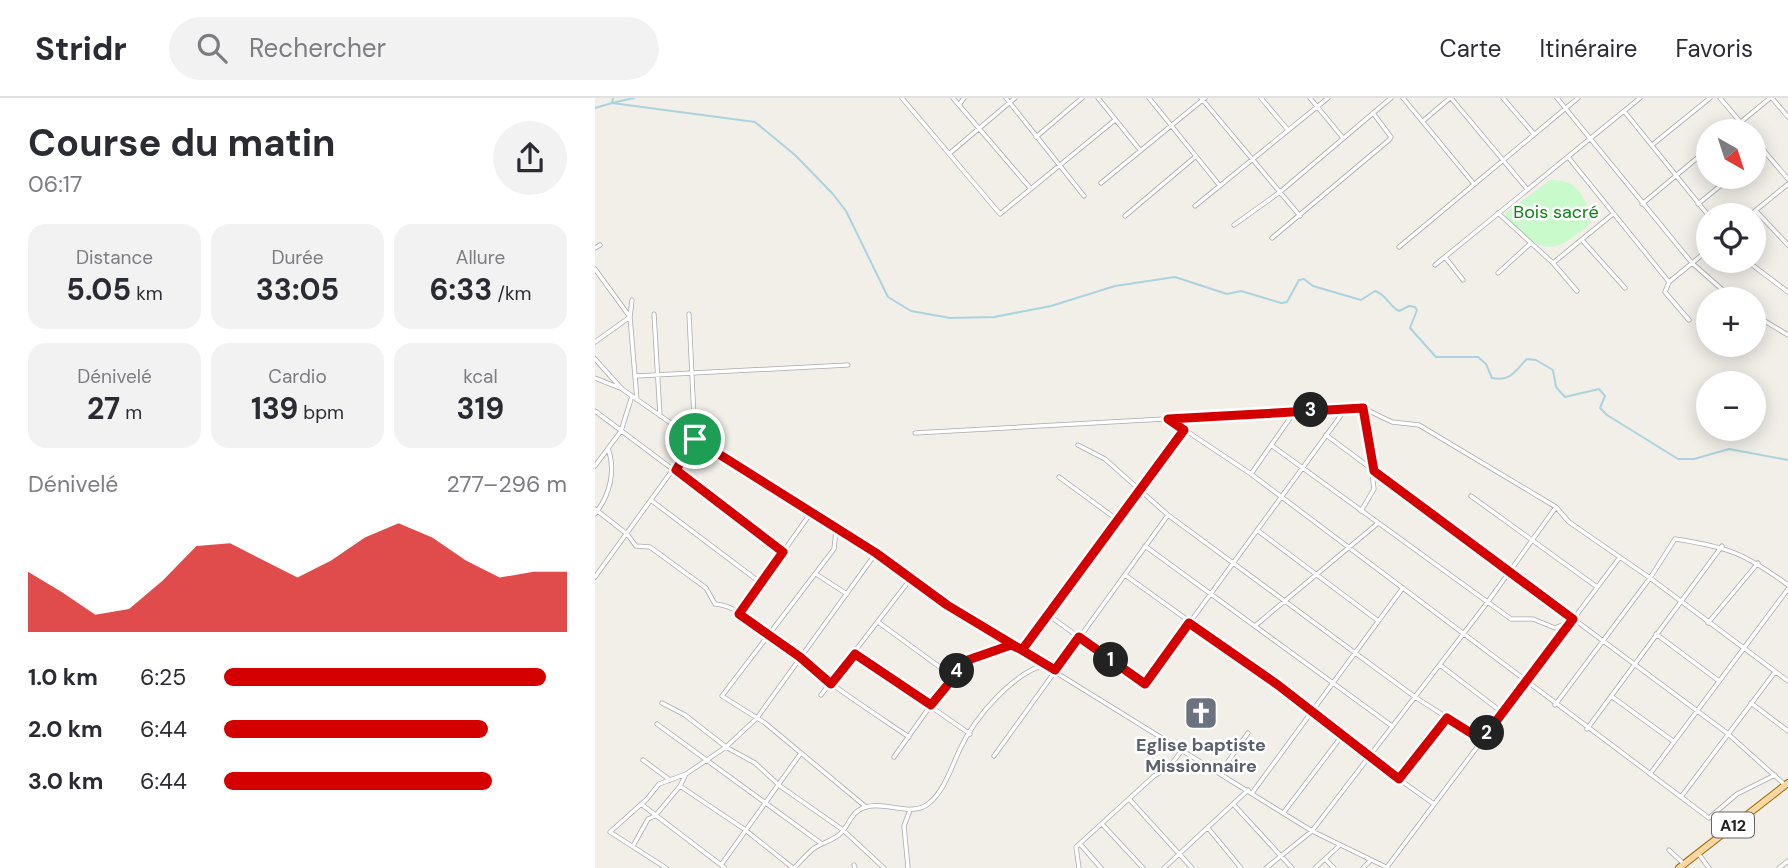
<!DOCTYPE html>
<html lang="fr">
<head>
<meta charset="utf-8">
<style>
	body { margin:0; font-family:"DM Sans",sans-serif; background:#f2f2f3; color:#2b2b33; height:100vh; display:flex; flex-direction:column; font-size:26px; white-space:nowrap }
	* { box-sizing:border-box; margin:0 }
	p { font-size:23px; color:#7c7c81 }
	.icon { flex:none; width:38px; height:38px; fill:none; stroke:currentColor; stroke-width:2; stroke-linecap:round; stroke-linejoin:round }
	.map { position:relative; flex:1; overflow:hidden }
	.drawer { display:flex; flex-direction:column; background:#fff; width:595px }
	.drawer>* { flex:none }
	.needle { width:46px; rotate:141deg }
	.buttons { position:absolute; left:1101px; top:21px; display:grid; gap:14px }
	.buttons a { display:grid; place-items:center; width:70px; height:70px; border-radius:50%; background:#fff; box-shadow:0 4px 18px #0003; font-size:35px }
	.pin { position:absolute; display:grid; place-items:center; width:60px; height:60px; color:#fff; margin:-30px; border:4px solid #fff; border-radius:50%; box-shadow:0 2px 7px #0007 }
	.km { position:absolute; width:35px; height:35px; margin:-18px; border-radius:50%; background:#222; color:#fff; font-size:19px; line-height:35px; text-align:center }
	.round { display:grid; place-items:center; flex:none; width:74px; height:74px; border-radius:37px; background:#f2f2f3 }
	.overview { display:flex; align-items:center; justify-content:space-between; height:119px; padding:0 28px }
	h1 { font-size:38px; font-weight:700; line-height:52px }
	.stats { display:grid; grid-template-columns:repeat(3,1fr); gap:10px; height:119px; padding:7px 28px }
	.stats div { display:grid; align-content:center; border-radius:18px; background:#f2f2f3; text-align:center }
	.stats b { font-size:30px; font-weight:700 }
	.stats small { font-size:19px; font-weight:400 }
	.stats p { font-size:19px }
	.chart { height:196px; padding:14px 28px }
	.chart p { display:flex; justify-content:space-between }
	.chart svg { width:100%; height:126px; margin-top:7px; fill:#d40000; opacity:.7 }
	ul { padding:0 28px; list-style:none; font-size:23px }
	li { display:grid; grid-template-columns:112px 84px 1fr; align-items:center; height:52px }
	li i { height:18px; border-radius:9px; background:#d40000 }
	header { display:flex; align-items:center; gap:42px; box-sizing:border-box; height:98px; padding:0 35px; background:#fff; border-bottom:2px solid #e1e1e2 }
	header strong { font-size:33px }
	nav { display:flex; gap:38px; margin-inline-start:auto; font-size:24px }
	.search { width:490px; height:63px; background:#f2f2f3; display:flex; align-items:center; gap:18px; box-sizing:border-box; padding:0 24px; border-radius:38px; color:#7c7c81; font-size:26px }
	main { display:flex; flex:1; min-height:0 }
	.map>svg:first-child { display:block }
	.park { fill:#c8facc }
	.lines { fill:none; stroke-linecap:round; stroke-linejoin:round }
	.stream { stroke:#aad3df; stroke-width:2 }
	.minor-casing { stroke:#a9a9a9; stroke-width:5 }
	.primary-casing { stroke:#a06b00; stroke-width:8 }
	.minor { stroke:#fff; stroke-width:3.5 }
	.primary { stroke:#fcd6a4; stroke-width:6 }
	.route-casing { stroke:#fff; stroke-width:14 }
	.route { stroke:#d40000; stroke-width:9 }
	.labels { text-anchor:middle; stroke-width:5; stroke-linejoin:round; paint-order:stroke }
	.shield { fill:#fff; stroke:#646464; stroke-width:2 }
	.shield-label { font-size:16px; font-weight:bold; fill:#222 }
	.park-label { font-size:18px; fill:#0c8416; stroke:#fff }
	.worship-label { font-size:18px; font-weight:bold; fill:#5b616d; stroke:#fff }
</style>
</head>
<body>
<header>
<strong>Stridr</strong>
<div class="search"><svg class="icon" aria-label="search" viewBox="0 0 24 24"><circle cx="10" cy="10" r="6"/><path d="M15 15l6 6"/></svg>Rechercher</div>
<nav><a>Carte</a><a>Itinéraire</a><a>Favoris</a></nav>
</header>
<main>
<section class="drawer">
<div class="overview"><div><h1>Course du matin</h1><p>06:17</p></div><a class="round"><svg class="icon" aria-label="share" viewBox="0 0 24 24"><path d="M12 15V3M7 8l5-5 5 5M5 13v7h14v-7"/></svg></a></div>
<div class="stats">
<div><p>Distance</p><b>5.05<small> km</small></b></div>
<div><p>Durée</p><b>33:05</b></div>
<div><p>Allure</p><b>6:33<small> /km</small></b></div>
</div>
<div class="stats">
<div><p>Dénivelé</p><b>27<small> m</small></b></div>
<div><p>Cardio</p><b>139<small> bpm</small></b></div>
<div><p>kcal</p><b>319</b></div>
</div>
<div class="chart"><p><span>Dénivelé</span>277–296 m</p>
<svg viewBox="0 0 160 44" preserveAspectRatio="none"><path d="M0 44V23L10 30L20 38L30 36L40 26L50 14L60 13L70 19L80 25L90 19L100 11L110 6L120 11L130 19L140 25L150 23L160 23V44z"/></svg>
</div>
<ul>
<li><b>1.0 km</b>6:25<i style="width:94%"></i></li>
<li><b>2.0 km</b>6:44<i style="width:77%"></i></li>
<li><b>3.0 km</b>6:44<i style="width:78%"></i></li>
</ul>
</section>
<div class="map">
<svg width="1193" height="770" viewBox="0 0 1193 770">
	<rect width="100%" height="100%" fill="#f2efe9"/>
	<path class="park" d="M955,82C982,81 991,98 996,123C991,131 983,135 975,141C946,161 932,138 910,119L912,114Z"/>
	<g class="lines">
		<path class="stream" d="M18,0L17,5L39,0
			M0,10L17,5L160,24L200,57L237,95L251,113L293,199L316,213L355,220L399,219L456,208L520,188L580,179L632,196L646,193L686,205L692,204L704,182L709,181L718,188L766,202L780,193C792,197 794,208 804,213L814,208L820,209L822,212L815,230L841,259H883L891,266L897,280C917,284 921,271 932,261L941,262L958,272L961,289L970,299L1004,291L1010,298L1005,310L1012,317L1083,361H1099L1134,351L1193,362"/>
		<defs>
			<path id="minor" d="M307,0L405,116L520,22
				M358,0L436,91
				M411,0L489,98
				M503,0L545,52
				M554,0L625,88
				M606,0L705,118
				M666,0L693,32
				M715,0L748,40
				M808,0L879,86
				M856,0L932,91
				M908,0L939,36
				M962,0L1097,165L1138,201
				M1125,0L1153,33
				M1177,0L1193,19
				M364,7L369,0
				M1029,13L1113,117
				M828,23L855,0
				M1135,33L1175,0
				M441,39L487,0
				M1158,40L1193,81
				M1057,47L1115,0
				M355,55L420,0
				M973,59L1074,184
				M1158,60L1169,52
				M506,85L610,0
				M1047,106L1113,51
				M1103,106L1136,79
				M600,108L733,0
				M1161,113L1193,147
				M903,115L958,165L982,193
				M1155,117L1193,86
				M530,118L600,59
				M639,127L685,94L796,0
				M677,140L794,42L796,39L778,15
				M987,142L1030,190
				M804,149L983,0
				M0,150L5,147
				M850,159L868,182
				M1152,163L1193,194
				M958,165L1018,116
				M840,167L1045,0
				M0,171L35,219L0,244
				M903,175L936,145
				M37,202L35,219L42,302
				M59,216L65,318
				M1158,216L1193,237
				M1094,222L1070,194L1074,184L1113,152
				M0,261L27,291L80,328L281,455L352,507L717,733L793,770
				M41,278L253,267
				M0,280L25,290
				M0,313L188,454
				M575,322L656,376L1114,720L1142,696L1180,677
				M320,335L768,310L797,324L824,327L961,409L974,424L1055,480L1193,583
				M731,337L1132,635L1190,687
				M483,347L510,361L573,417L820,599L887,642
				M676,347L916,521H938L960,530L974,524
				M0,368L26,333L37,298
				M656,376L700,313
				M464,379L524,423
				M876,398L1002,489
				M57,403L162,482L172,478
				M0,411L32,436L41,448L55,449L111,490L120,506C152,507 211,567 238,587C263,605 289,622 314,639
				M766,413L779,391L768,310
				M0,416C15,397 21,373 13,350
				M241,432L239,451L127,598L170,625L271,709
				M662,432L782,522
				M550,448L797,628
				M221,476L252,496
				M530,477L683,587L774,660L839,706
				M0,479L100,341L94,216
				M144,516L215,416
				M453,517L550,586L752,309
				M283,524L357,578
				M1113,525L1163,465
				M661,527L782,426
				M1061,536L1124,583
				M427,552L589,332
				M260,556L375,636
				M845,567L908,615
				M226,597L317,479
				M1016,598L1078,643
				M67,605L90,617L131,649L160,665L185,688L248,732L289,770
				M1156,605L1193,633
				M960,607L1055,480L1080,441C1133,449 1149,455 1193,487
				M62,626L227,746
				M992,631L1127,448
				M399,658L573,417
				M299,659L336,607L373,562L415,547
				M48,662L75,682
				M625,675L653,635
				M1055,676L1193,491
				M804,681L852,620
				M85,688L149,731L198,770
				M657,695L807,491
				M1086,699L1180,574
				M535,702L597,770
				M46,706L130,770
				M639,707L697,770
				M689,714L746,639
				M507,726L548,770
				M613,730L646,770
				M485,746L506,770
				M38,748L53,721L60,718L85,688L91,676L131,649L162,620L281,455
				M1074,752L1089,766
				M1103,755L1114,770
				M730,761L739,770
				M126,767L206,655
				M259,767L260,770
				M792,769L1025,459
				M71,770L15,734L52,701L64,686L91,676
				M199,770C205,764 211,757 218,751C226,745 238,743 246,735C255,726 256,713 271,709C291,703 316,719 333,706C349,694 357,668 365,651C380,619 417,576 451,566
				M313,770L309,728L315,712
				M484,770L481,749L559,678L574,669L588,651
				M569,770L653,692
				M671,770L717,733L892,505L961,409
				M720,770L744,748
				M768,770L776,762
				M1184,770L1193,763"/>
			<path id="primary" d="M1084,770L1193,685"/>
		</defs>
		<use href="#minor" class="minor-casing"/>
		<use href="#primary" class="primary-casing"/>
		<use href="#minor" class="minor"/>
		<use href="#primary" class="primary"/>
	</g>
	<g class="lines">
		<defs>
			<path id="route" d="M100,341L281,455L352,507L460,572L484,539L550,586L594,525L683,587L804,681L852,620L887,642L978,521L779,373L768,310L573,321L589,332L427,552L416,547L373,562L336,607L260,556L236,586L205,559L144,516L188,454L81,372L100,341"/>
		</defs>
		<use href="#route" class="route-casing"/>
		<use href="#route" class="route"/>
	</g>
	<defs>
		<symbol id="church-square" viewBox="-11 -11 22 22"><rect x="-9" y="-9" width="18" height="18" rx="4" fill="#6b7280" stroke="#fff"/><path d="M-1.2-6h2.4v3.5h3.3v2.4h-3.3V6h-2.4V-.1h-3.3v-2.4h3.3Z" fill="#fff"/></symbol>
	</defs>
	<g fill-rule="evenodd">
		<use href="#church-square" x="587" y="596" width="38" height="38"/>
	</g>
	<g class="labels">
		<rect class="shield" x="1117" y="714.5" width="42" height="25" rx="5"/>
		<g class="shield-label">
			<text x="1138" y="733">A12</text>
		</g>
		<g class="park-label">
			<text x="961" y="120">Bois sacré</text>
		</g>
		<g class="worship-label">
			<text x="606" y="653">Eglise baptiste<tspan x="606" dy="21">Missionnaire</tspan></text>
		</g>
	</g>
</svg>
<div class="buttons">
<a><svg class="needle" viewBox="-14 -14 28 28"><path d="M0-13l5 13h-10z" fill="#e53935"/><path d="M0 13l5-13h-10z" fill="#7c7c81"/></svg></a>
<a><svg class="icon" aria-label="locate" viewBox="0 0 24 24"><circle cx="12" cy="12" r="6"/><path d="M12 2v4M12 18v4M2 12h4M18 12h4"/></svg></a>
<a>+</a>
<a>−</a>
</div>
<div class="pin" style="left:100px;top:341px;background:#1e9e55"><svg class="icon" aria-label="arrive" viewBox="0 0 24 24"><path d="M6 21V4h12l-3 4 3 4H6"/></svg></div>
<b class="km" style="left:516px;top:562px">1</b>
<b class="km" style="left:892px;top:635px">2</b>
<b class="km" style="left:716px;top:312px">3</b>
<b class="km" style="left:362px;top:573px">4</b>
</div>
</main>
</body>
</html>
